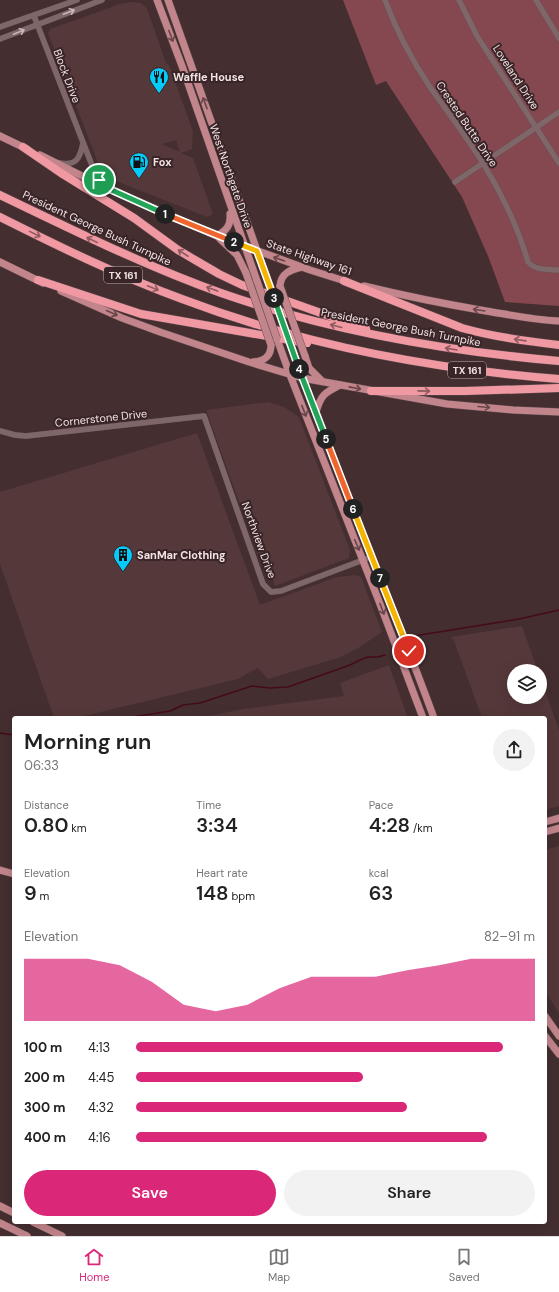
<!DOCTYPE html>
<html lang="en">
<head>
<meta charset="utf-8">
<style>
	body { margin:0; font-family:"DM Sans",sans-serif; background:#f2f2f2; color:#222; height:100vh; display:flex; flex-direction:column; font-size:15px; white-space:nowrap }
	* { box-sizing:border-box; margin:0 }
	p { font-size:13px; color:#767676 }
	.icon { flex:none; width:22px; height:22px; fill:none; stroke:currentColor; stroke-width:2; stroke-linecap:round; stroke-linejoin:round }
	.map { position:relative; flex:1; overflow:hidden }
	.side { position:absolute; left:12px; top:716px; width:535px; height:508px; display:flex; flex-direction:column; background:#fff; border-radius:4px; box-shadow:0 4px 16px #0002 }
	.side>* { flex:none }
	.controls { position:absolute; left:507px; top:664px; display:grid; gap:8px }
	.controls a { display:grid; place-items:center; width:40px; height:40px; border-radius:50%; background:#fff; box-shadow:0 4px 16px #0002; font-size:20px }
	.pin { position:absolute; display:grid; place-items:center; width:34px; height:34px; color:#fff; margin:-17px; border:2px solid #fff; border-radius:50%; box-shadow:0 1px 4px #0007 }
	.km { position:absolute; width:20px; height:20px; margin:-10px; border-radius:50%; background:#222; color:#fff; font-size:11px; line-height:20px; text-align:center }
	.round { display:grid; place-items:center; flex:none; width:42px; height:42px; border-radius:21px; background:#f2f2f2 }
	.overview { display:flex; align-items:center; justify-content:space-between; height:68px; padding:0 12px }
	h1 { font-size:22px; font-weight:600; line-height:30px }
	.stats { display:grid; grid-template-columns:repeat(3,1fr); gap:6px; height:68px; padding:4px 12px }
	.stats div { display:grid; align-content:center }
	.stats b { font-size:20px; font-weight:600 }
	.stats small { font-size:11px; font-weight:400 }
	.stats p { font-size:11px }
	.chart { height:112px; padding:8px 12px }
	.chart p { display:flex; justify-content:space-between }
	.chart svg { width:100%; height:72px; margin-top:4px; fill:#db2777; opacity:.7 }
	.button { display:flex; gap:8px; margin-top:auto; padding:8px 12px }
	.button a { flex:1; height:46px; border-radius:24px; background:#db2777; color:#fff; font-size:16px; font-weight:600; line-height:46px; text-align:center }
	.button a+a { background:#f2f2f2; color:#222 }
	ul { padding:0 12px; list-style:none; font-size:13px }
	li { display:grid; grid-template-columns:64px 48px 1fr; align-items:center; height:30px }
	li i { height:10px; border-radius:5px; background:#db2777 }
	.dock { display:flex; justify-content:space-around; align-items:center; height:56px; border-top:1px solid #e0e0e0; background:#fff; font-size:11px; color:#767676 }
	.dock a { display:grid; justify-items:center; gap:2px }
	.dock .on { color:#db2777 }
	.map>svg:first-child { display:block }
	.built { fill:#54383a; fill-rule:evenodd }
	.green { fill:#864850 }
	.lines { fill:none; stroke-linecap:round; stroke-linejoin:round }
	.stream { stroke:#450b19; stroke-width:1.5 }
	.minor-casing { stroke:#5e4b4d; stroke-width:6 }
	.major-casing { stroke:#5e4b4d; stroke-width:8 }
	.highway-casing { stroke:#5e4b4d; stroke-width:9 }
	.minor { stroke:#7f6669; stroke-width:5.5 }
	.major { stroke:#c3858c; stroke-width:7 }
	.highway { stroke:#f199a3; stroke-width:8 }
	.major-bridge-casing { stroke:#5e4b4d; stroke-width:8; stroke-linecap:butt }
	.major-bridge { stroke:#c3858c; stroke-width:7 }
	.oneway { stroke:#cab7b9 }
	.oneway2 { stroke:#69464a }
	.oneway3 { stroke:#8c595f }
	.split-1-casing { stroke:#fff; stroke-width:8 }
	.split-2-casing { stroke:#fff; stroke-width:8 }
	.split-3-casing { stroke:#fff; stroke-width:8 }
	.split-4-casing { stroke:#fff; stroke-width:8 }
	.split-5-casing { stroke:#fff; stroke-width:8 }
	.split-6-casing { stroke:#fff; stroke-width:8 }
	.split-7-casing { stroke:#fff; stroke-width:8 }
	.split-8-casing { stroke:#fff; stroke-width:8 }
	.split-1 { stroke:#22a559; stroke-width:5 }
	.split-2 { stroke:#f0652b; stroke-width:5 }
	.split-3 { stroke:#f5b400; stroke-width:5 }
	.split-4 { stroke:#22a559; stroke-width:5 }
	.split-5 { stroke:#22a559; stroke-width:5 }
	.split-6 { stroke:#f0652b; stroke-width:5 }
	.split-7 { stroke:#f5b400; stroke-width:5 }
	.split-8 { stroke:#f5b400; stroke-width:5 }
	.labels { text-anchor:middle; stroke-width:4; stroke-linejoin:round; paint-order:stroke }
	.shield { fill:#392427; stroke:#baaaab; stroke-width:1 }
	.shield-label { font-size:10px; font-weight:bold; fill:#f2e3e4 }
	.street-label { font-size:11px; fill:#f2e3e4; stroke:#392427 }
	.poi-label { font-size:11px; font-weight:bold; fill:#f2e3e4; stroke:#392427; text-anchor:start }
</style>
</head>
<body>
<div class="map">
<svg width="559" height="1236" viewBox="0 0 559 1236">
	<rect width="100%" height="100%" fill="#442e30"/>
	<path class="built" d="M131,2L141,3L146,7L148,11L166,63L169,65L193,131L192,149L181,153L193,158L213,214L207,217L103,176L48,33L50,29L120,4ZM176,140L180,152L162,144Z
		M268,402L284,407L299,417L350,550L349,558L275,586L269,570L255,546L206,410Z
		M197,433L260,605L337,577L356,575L361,577L382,632L360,647L341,657L268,679L258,668L238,679L76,718H54L0,564V492Z
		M522,626L538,671H514V697H540V676L559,730V806L545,810V718H482L454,641L451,637Z
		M389,665L408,718H199L243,709L344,696L340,683Z
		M559,846V1013L548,996L545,989V850Z"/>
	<path class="green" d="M343,0H559V306L505,302L488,256L462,197L386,81L376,85Z"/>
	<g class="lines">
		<path class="stream" d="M414,636L519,619L559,610
			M126,718L170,711L183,705L200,703L252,686L270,688L288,687L350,665L360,660L368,657H378L385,655
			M0,733L14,735"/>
		<defs>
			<path id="minor" d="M385,0C396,30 412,60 430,87C448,113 468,138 484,165C503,196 518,227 528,262C536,271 548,269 559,270
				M459,0L477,36L559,163
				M536,0L559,38
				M34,16L93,168L99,180L103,185
				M0,27L77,0
				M0,39L102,0
				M59,163C76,166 80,159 83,143
				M455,182L559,112
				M0,431L15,435L26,436L204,416L263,584L271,592L281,591L371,557"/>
			<path id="major" d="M157,0L182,66L257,281
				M168,0L269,284
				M0,136L27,149
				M40,155L98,184L217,236L310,270L348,282
				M217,236C227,230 231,225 230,214
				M220,239L237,255L246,273
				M0,262L43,283
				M280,286C281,273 290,270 302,267
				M364,286C405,296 445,304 486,311C511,315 535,320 559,321
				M61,291L122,318L160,332L249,362L302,378L447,404L513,410L559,412
				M277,339L290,375L380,604L423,718
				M293,351C337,475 389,595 434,718
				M305,356L309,368L322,381
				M253,362C264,361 271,357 271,345
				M316,412C321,395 324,393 340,385
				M545,822L559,818
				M545,832L559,828
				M0,870L14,874
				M545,1016L559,1036
				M545,1036L559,1054
				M0,1206L14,1213
				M33,1222L62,1236
				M0,1223L27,1236"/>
			<path id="highway" d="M23,147L61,173L134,218L178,250L219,274L242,285L366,329
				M0,195C73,230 145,266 221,293C330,331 444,351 559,361
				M0,217C60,247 119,276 182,299C303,345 431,369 559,379
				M38,280L141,314L307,343
				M344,281L462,328C494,337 526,341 559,345
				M371,391H465L559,388"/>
		</defs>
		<use href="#minor" class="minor-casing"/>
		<use href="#major" class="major-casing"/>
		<use href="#highway" class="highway-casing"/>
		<use href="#minor" class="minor"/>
		<use href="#major" class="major"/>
		<use href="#highway" class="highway"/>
		<defs>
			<path id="major-bridge" d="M246,273L271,345
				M257,281L277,339
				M269,284L293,351
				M280,286L305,356"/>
		</defs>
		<use href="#major-bridge" class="major-bridge-casing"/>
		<use href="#major-bridge" class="major-bridge"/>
	</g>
	<defs><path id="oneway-shaft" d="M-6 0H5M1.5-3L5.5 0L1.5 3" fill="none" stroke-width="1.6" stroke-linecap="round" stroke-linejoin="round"/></defs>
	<g class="oneway">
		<use href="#oneway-shaft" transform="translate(69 12) rotate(-21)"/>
		<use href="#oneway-shaft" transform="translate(19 32) rotate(-22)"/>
	</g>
	<g class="oneway2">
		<use href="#oneway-shaft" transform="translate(171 36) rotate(69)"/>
		<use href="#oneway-shaft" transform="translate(205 103) rotate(-110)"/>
		<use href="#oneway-shaft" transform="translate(279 259) rotate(-161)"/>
		<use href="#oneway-shaft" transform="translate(479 310) rotate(-171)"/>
		<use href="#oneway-shaft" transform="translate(112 313) rotate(24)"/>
		<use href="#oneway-shaft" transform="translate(355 388) rotate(11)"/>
		<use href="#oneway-shaft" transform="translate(484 407) rotate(5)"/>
		<use href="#oneway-shaft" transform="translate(304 411) rotate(69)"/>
		<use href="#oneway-shaft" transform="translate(357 545) rotate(67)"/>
		<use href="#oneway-shaft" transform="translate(382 609) rotate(69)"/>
	</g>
	<g class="oneway3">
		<use href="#oneway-shaft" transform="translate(35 234) rotate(26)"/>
		<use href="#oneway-shaft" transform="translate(92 240) rotate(-154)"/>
		<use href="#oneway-shaft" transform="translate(183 253) rotate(-147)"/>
		<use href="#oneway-shaft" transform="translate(153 288) rotate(22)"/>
		<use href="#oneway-shaft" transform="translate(212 289) rotate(-160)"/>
		<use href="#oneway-shaft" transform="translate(336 326) rotate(-166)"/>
		<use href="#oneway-shaft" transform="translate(520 340) rotate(-172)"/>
		<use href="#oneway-shaft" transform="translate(451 349) rotate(-170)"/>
		<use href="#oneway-shaft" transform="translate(424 391) rotate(1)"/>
	</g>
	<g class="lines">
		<defs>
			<path id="split-1" d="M99,180L105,187L165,214"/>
			<path id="split-2" d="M165,214L234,242"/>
			<path id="split-3" d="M234,242L257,251L274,298"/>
			<path id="split-4" d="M274,298L299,369"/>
			<path id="split-5" d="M299,369L326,439"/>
			<path id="split-6" d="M326,439L353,509"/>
			<path id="split-7" d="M353,509L380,578"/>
			<path id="split-8" d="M380,578L409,651"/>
		</defs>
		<use href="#split-1" class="split-1-casing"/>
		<use href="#split-2" class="split-2-casing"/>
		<use href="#split-3" class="split-3-casing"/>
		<use href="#split-4" class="split-4-casing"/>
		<use href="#split-5" class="split-5-casing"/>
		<use href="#split-6" class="split-6-casing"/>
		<use href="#split-7" class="split-7-casing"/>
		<use href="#split-8" class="split-8-casing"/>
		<use href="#split-1" class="split-1"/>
		<use href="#split-2" class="split-2"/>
		<use href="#split-3" class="split-3"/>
		<use href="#split-4" class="split-4"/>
		<use href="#split-5" class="split-5"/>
		<use href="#split-6" class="split-6"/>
		<use href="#split-7" class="split-7"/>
		<use href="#split-8" class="split-8"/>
	</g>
	<defs>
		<symbol id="restaurant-pin" viewBox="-11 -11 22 30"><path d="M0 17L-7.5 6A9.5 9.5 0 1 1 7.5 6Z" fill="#04cbf9" stroke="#392427"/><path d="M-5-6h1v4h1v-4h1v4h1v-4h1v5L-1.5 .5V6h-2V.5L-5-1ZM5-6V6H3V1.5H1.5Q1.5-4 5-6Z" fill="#111"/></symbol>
		<symbol id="fuel-pin" viewBox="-11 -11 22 30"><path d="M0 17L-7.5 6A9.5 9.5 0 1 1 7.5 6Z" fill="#04cbf9" stroke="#392427"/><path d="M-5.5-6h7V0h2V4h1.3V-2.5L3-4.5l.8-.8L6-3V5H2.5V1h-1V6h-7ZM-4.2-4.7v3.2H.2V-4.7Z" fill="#111"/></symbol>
		<symbol id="building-pin" viewBox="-11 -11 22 30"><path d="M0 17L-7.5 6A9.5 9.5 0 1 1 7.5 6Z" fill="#04cbf9" stroke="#392427"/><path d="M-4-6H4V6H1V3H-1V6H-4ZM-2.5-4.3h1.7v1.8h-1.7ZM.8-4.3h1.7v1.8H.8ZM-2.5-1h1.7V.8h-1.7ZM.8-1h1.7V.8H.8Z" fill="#111"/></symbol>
	</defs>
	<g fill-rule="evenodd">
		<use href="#restaurant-pin" x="148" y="66" width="22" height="30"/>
		<use href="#fuel-pin" x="128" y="151" width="22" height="30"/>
		<use href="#building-pin" x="112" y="544" width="22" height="30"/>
	</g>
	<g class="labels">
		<g class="shield">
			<rect x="104" y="267" width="38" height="16" rx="3"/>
			<rect x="448" y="362" width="38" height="16" rx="3"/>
		</g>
		<g class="shield-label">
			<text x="123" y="279">TX 161</text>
			<text x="467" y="374">TX 161</text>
		</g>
		<g class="street-label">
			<text transform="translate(67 76) rotate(69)" y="4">Block Drive</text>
			<text transform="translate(516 77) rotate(57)" y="4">Loveland Drive</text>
			<text transform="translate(467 124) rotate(56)" y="4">Crested Butte Drive</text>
			<text transform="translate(231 176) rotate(71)" y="4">West Northgate Drive</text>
			<text transform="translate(97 228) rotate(25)" y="4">President George Bush Turnpike</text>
			<text transform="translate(309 257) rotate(19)" y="4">State Highway 161</text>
			<text transform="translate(401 327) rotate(11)" y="4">President George Bush Turnpike</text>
			<text transform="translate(101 418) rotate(-6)" y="4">Cornerstone Drive</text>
			<text transform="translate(259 540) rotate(70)" y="4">Northview Drive</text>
		</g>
		<g class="poi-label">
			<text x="173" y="81">Waffle House</text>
			<text x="153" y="166">Fox</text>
			<text x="137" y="559">SanMar Clothing</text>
		</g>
	</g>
</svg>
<div class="controls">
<a><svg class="icon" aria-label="layers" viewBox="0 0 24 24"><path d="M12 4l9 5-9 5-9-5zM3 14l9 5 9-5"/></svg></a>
</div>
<div class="pin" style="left:99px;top:180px;background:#1e9e55"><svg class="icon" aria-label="arrive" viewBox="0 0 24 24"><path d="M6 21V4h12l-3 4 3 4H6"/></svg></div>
<div class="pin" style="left:409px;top:651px;background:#d93025"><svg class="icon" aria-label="check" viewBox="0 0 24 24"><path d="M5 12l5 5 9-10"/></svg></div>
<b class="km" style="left:165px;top:214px">1</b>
<b class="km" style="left:234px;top:242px">2</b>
<b class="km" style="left:274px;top:298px">3</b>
<b class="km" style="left:299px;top:369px">4</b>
<b class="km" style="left:326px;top:439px">5</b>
<b class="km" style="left:353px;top:509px">6</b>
<b class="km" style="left:380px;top:578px">7</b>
<section class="side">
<div class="overview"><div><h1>Morning run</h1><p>06:33</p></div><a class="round"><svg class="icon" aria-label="share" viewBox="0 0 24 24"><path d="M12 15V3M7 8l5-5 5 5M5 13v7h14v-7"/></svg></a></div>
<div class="stats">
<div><p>Distance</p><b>0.80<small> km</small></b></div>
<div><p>Time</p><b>3:34</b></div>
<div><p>Pace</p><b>4:28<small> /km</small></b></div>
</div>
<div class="stats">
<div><p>Elevation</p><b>9<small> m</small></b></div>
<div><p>Heart rate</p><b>148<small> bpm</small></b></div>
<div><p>kcal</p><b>63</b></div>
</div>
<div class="chart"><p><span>Elevation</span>82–91 m</p>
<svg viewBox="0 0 160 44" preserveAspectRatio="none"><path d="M0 44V6L10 6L20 6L30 10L40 20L50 34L60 38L70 34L80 24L90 17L100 17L110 17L120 13L130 10L140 6L150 6L160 6V44z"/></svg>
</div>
<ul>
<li><b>100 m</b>4:13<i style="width:92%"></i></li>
<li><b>200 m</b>4:45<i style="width:57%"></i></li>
<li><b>300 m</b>4:32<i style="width:68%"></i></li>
<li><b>400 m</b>4:16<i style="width:88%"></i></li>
</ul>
<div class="button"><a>Save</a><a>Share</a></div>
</section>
</div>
<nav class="dock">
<a class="on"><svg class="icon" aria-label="home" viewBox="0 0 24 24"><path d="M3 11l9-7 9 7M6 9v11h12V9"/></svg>Home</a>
<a><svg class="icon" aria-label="map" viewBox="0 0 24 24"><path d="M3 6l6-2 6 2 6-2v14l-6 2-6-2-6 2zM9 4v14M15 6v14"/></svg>Map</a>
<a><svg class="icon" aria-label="saved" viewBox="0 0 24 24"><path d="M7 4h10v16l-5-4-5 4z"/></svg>Saved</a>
</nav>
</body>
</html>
